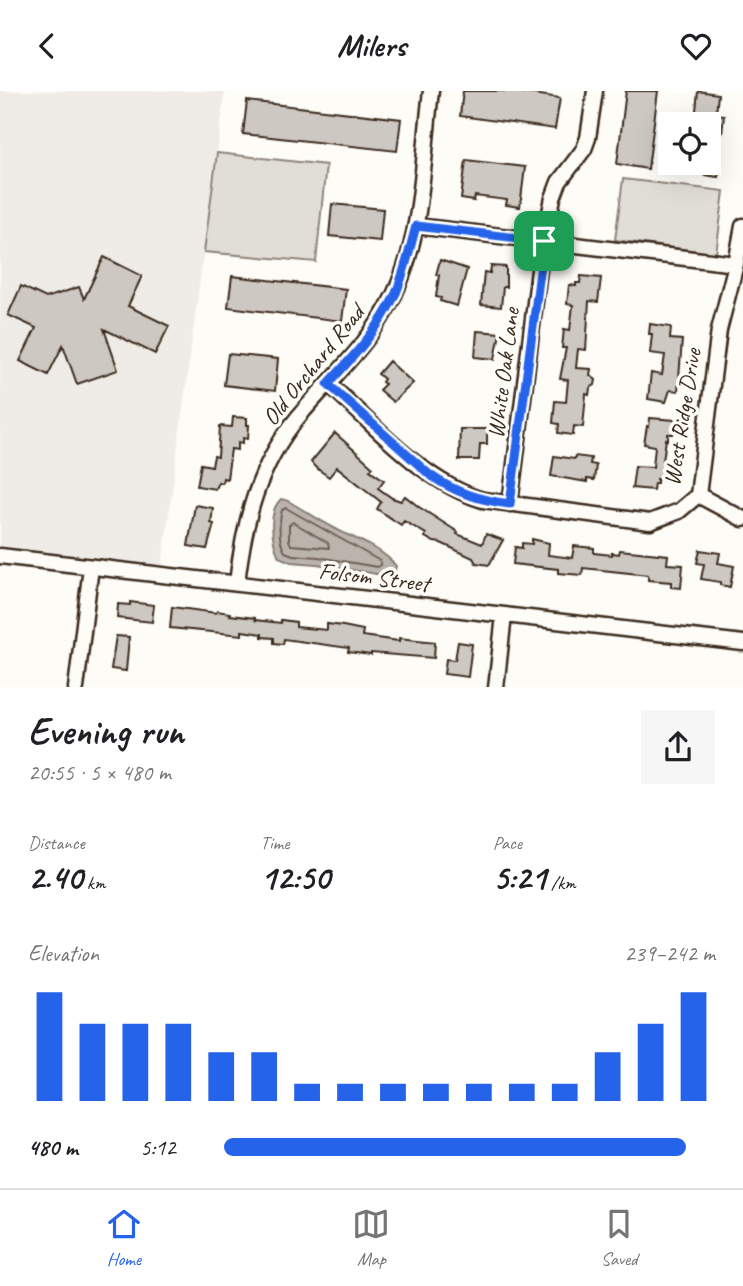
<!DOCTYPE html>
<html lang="en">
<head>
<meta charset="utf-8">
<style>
	body { margin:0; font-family:Caveat,sans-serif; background:#f6f6f6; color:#202124; height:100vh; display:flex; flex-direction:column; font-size:26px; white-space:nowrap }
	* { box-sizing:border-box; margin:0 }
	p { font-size:23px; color:#757577 }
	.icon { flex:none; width:38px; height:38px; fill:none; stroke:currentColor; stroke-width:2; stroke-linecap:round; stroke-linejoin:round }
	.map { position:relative; height:596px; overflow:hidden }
	.sheet { display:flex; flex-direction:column; background:#fff; flex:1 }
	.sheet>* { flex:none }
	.buttons { position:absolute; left:658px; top:21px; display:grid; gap:14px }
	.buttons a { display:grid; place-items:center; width:63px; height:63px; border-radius:0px; background:#fff; box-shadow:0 7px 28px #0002; font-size:35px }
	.pin { position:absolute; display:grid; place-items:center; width:60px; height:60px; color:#fff; margin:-30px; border-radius:14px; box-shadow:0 4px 10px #0006 }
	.round { display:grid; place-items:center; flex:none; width:74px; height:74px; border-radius:0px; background:#f6f6f6 }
	.overview { display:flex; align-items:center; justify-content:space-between; height:119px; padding:0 28px }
	h1 { font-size:38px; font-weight:600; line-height:52px }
	.stats { display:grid; grid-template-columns:repeat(3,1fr); gap:10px; height:119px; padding:7px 28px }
	.stats div { display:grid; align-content:center }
	.stats b { font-size:35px; font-weight:600 }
	.stats small { font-size:19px; font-weight:400 }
	.stats p { font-size:19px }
	.chart { height:196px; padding:14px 28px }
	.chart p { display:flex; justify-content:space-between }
	.chart svg { width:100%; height:126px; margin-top:7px; stroke:#2563eb; stroke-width:6 }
	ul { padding:0 28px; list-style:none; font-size:23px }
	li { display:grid; grid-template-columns:112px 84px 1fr; align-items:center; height:52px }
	li i { height:18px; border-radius:9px; background:#2563eb }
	header { display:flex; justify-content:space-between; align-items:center; height:91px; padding:0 28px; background:#fff; font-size:32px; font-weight:600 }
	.menu { display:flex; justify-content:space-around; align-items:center; height:98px; border-top:2px solid #e0e0e0; background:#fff; font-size:19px; color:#757577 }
	.menu a { display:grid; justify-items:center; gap:4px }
	.menu .current { color:#2563eb }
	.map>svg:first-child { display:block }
	.built { fill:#efece7 }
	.green { fill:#e1ded7; stroke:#8e847a; stroke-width:2 }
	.water { fill:#bbb4ad; stroke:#887d74; stroke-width:2 }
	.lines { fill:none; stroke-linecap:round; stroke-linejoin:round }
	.shore { stroke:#6e6157; stroke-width:2 }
	.building { fill:#cdc8c2; stroke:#3b2a1e; stroke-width:2 }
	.minor-casing { stroke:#3b2a1e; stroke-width:19 }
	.minor { stroke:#fdfcf7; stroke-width:14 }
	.route-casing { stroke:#fff; stroke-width:14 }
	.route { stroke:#2563eb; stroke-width:9 }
	.labels { text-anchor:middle; stroke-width:7; stroke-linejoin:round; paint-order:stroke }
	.street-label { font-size:24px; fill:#3b2a1e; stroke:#fdfcf7 }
</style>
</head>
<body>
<header><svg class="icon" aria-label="back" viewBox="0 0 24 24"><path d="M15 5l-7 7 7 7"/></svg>Milers<svg class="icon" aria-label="heart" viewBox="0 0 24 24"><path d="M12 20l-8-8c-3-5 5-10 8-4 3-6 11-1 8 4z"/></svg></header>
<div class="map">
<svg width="743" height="597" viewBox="0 0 743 597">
	<rect width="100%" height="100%" fill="#fdfcf7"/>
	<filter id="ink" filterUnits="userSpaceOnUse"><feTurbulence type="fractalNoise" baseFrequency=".0143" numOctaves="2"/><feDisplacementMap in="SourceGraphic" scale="14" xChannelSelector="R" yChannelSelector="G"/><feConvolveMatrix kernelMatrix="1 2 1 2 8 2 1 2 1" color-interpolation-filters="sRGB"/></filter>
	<g filter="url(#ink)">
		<path class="built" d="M0,0H225L162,475L0,455Z"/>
		<path class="green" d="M217,62L326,74L316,171L204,161Z
			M623,88L724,100L716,163L615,149Z"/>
		<path class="water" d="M281,408L288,410C304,419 320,430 336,438C356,449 381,456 396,475L394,482L388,485L317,473L291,471L279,466C272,451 267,421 281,408Z"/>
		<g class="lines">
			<path class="shore" d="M286,417L380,470L381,474L377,476L318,466L293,464L285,461C278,449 279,432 282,419Z
				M293,431L328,452L329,457L291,454L289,449V434Z"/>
		</g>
		<path class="building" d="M463,0H514L560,7L555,38L460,25Z
			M626,0H658L648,78L617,73Z
			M698,0L718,3L716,23L724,24L722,43L709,41L708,30L695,29Z
			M247,10L401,28L397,60L243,43Z
			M709,67L721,69L718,86L704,84Z
			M466,69L525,76L520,116L506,114L507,109L475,105L474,110L461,108Z
			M332,113L383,118L380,150L329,145Z
			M104,166L142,185L128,215L169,235L155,263L104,238L118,279L77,293L63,254L48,284L20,270L36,237L8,224L21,195L46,207L79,196L84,208Z
			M440,169L467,178L457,215L440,210L441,207L436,206L439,184H436Z
			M491,175L506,176V196H503L501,216L481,214L484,181L490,182Z
			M232,185L346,198L342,230L228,216Z
			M581,185L601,187L598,211L589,210L586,259L578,258L576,277L591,278L590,284L596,289L595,294L590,297L589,304L586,303L583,336L574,335L573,344L558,342L559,333L553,332L555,310L566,311L568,289L560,288L566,257H562L564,238L570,239L573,214L567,213L569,194L576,195V192H580Z
			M650,233L671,236L670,248L682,249L678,300L670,299L666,311L648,308L651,282L662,284L665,264L650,262L652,243H649Z
			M477,240L500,242L495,268L475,266Z
			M228,263L278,268L275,300L224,294Z
			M389,270L413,292L393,311L379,299L385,293L382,291L384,288L378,283Z
			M233,326L247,327V334H249L248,348L243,347V352L238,351V359L231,358L227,388L223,387L222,392L218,391L215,398L197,395L201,373L212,375L214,365L218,366L220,335L232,336Z
			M650,327L675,329L673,343H668V349L666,348L663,370L667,371L665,389L657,388V392H654L653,399L632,397L635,375L653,376L655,355L644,353L647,335L649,336Z
			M460,338H487V353H480L479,369H459Z
			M335,342L373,376L370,379L384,389L378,397L392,407L401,410L405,405L419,416L458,441L457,443L482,453L486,443L503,449L489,474L476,472L473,467L441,452L434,451L425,446L426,443L404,430L401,434L377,418L381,411L337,376L329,386L315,376L311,371Z
			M554,365L574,368L575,365L591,367L590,373L596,374L594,389L587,388V391L551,385Z
			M195,414L213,417L211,432L214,433L207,458L188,455Z
			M532,448L549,452L548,464L572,467L574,455L594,457V462L612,464V462L619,463L620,459L668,464L667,473L683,474L681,497L671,496V491L648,489V484L583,477L582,484L558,482V478L513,473L515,456L522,457V452L532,453Z
			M700,459L720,462L718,472L734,475L730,496L720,494V491L701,488L704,473L697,472Z
			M130,511L154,514L152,531L117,527L118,513L130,514Z
			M172,516L216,522L217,520L230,522V524L255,527V529L281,532V529L296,531V536L327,539V533L343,535L363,539L362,545L399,550V547L435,551L434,567L371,562V564L348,561L349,557L284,548L283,553L274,552V547L262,546V543L242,540V544L170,537Z
			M116,545L129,546L126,580L111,578Z
			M458,551L472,553L468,586L444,583L446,568L455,569Z"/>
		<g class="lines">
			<defs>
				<path id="minor" d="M416,135L736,173
					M329,293C374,334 424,392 483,409L650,431L679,420L698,404L719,239L736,173L743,135
					M698,404L743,428
					M510,413L541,163L553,107L559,91L584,58L588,47L595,0
					M0,465L743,552
					M237,492C244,431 258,374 299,325C332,286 372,251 394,204C423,144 423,65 431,0
					M76,597L91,476
					M496,597L504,524"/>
			</defs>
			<use href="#minor" class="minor-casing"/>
			<use href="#minor" class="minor"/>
		</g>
	</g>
	<g class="lines" filter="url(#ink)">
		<defs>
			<path id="route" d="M416,135L544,150L510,413C479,409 456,402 430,384L328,293C354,265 380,237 396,202C405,180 410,157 416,135Z"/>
		</defs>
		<use href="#route" class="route-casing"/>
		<use href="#route" class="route"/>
	</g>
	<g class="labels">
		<g class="street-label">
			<text transform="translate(313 274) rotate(-51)" y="8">Old Orchard Road</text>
			<text transform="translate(503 282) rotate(-83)" y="8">White Oak Lane</text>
			<text transform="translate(682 326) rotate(-81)" y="8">West Ridge Drive</text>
			<text transform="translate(374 486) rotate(7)" y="8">Folsom Street</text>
		</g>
	</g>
</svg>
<div class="buttons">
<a><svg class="icon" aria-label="locate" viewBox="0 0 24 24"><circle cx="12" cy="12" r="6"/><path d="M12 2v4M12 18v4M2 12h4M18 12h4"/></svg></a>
</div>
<div class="pin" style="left:544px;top:150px;background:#1e9e55"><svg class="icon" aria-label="arrive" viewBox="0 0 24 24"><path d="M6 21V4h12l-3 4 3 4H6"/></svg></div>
</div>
<section class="sheet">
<div class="overview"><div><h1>Evening run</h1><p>20:55 · 5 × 480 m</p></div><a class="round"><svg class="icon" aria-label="share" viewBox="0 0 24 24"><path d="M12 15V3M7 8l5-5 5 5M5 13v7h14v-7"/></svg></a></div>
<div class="stats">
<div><p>Distance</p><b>2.40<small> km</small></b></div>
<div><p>Time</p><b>12:50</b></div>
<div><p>Pace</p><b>5:21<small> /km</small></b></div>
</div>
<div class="chart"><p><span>Elevation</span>239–242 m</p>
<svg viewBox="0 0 160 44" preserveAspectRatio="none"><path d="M5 44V6M15 44V17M25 44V17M35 44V17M45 44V27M55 44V27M65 44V38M75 44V38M85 44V38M95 44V38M105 44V38M115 44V38M125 44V38M135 44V27M145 44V17M155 44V6"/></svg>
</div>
<ul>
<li><b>480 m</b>5:12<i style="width:94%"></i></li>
</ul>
</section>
<nav class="menu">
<a class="current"><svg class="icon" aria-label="home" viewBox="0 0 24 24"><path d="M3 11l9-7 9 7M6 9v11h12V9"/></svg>Home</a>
<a><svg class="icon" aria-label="map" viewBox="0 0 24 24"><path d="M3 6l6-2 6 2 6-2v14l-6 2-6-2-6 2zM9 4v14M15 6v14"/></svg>Map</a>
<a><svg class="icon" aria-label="saved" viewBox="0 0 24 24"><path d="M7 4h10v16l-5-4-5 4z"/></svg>Saved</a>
</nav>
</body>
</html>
